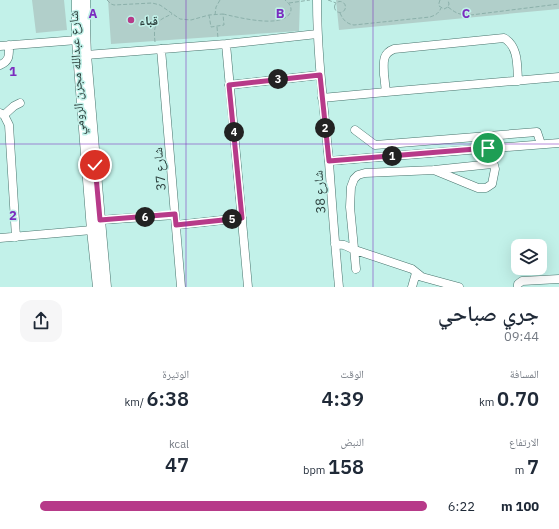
<!DOCTYPE html>
<html lang="ar">
<head>
<meta charset="utf-8">
<style>
	body { margin:0; font-family:"IBM Plex Sans","Noto Naskh Arabic",sans-serif; background:#f6f6f7; color:#1f2937; direction:rtl; height:100vh; display:flex; flex-direction:column; font-size:15px; white-space:nowrap }
	* { box-sizing:border-box; margin:0 }
	p { font-size:13px; color:#747a83 }
	.icon { flex:none; width:22px; height:22px; fill:none; stroke:currentColor; stroke-width:2; stroke-linecap:round; stroke-linejoin:round }
	.map { position:relative; height:287px; overflow:hidden; direction:ltr }
	.sheet { display:flex; flex-direction:column; background:#fff; flex:1 }
	.sheet>* { flex:none }
	.tools { position:absolute; left:511px; top:239px; display:grid; gap:8px }
	.tools a { display:grid; place-items:center; width:36px; height:36px; border-radius:8px; background:#fff; box-shadow:0 4px 16px #0002; font-size:20px }
	.pin { position:absolute; display:grid; place-items:center; width:34px; height:34px; color:#fff; margin:-17px; border:2px solid #fff; border-radius:50%; box-shadow:0 1px 4px #0007 }
	.km { position:absolute; width:20px; height:20px; margin:-10px; border-radius:50%; background:#222; color:#fff; font-size:11px; line-height:20px; text-align:center }
	.round { display:grid; place-items:center; flex:none; width:42px; height:42px; border-radius:12px; background:#f6f6f7 }
	.summary { display:flex; align-items:center; justify-content:space-between; height:68px; padding:0 20px }
	h1 { font-size:22px; font-weight:600; line-height:30px }
	.stats { display:grid; grid-template-columns:repeat(3,1fr); gap:6px; height:68px; padding:4px 20px }
	.stats div { display:grid; align-content:center }
	.stats b { font-size:20px; font-weight:600 }
	.stats small { font-size:11px; font-weight:400 }
	.stats p { font-size:11px }
	ul { padding:0 20px; list-style:none; font-size:13px }
	li { display:grid; grid-template-columns:64px 48px 1fr; align-items:center; height:30px }
	li i { height:10px; border-radius:5px; background:#b73a89 }
	.map>svg:first-child { display:block }
	.green { fill:#b1cfca }
	.lines { fill:none; stroke-linecap:round; stroke-linejoin:round }
	.minor-casing { stroke:#48746d; stroke-width:9 }
	.major-casing { stroke:#48746d; stroke-width:11 }
	.path { stroke:#8bb0aa; stroke-width:1; stroke-dasharray:4 2; stroke-linecap:butt }
	.minor { stroke:#fff; stroke-width:8 }
	.major { stroke:#fff; stroke-width:10 }
	.route-casing { stroke:#fff; stroke-width:8 }
	.route { stroke:#b73a89; stroke-width:5 }
	.grid { fill:none; stroke:#7b2cbf; stroke-width:1; stroke-opacity:0.55 }
	.poi-dot { fill:#b73a89; stroke:#c2f1e9; stroke-width:1.5 }
	.labels { text-anchor:middle; stroke-width:3; stroke-linejoin:round; paint-order:stroke }
	.poi-label { font-size:13px; font-weight:bold; fill:#2b3e3b; stroke:#c2f1e9; text-anchor:start }
	.street-label { font-size:13px; fill:#2b3e3b; stroke:#c2f1e9 }
	.grid-label { font-size:13px; text-anchor:middle; font-weight:bold; fill:#7b2cbf; stroke:#c2f1e9; stroke-width:3; stroke-linejoin:round; paint-order:stroke }
</style>
</head>
<body>
<div class="map">
<svg width="559" height="287" viewBox="0 0 559 287">
	<rect width="100%" height="100%" fill="#c2f1e9"/>
	<path class="green" d="M32,0H64L67,30L36,33Z
		M108,0H300L299,31L111,44Z
		M336,0H559V9L339,30Z"/>
	<g class="lines">
		<defs>
			<path id="minor" d="M317,0C317,54 324,108 329,162C332,204 335,245 339,287
				M226,44L248,287
				M0,46L77,40
				M161,49L181,287
				M86,55L226,44L317,34
				M0,65C10,61 9,55 9,45
				M229,85L320,75
				M386,92C385,86 385,80 384,75C384,64 381,54 394,49L504,38C519,47 517,66 518,81
				M322,98L386,92L559,77
				M0,113L4,115L9,125L16,237
				M4,115L14,106L20,103
				M355,130L375,145L537,132L541,144
				M329,161L559,143
				M100,220L175,215
				M176,225L242,218
				M0,238L92,230
				M335,244L344,245L355,250L412,269L422,277L459,287
				M356,269L350,207L351,187L354,179L358,175L365,173L434,170L492,164L494,165L495,169L492,184L486,188H478L434,170
				M412,287L416,273
				M518,287V284L522,281L559,279"/>
			<path id="major" d="M77,0V40L92,230L98,287
				M85,0V30L86,55L100,220L106,287"/>
		</defs>
		<use href="#minor" class="minor-casing"/>
		<use href="#major" class="major-casing"/>
		<path class="path" d="M107,0L111,4L114,5L152,3L160,5L180,19L191,20L209,15L223,14L224,25L211,27L209,15
			M328,0L336,3
			M440,0L439,3V6L444,9L448,7L449,4L448,0
			M334.5 7a5.5 5.5 0 1 1 11 0a5.5 5.5 0 1 1-11 0Z
			M289,3L310,0
			M448,7C457,14 460,15 471,15L559,4
			M340,13C343,20 347,24 354,25L430,17C436,15 439,13 441,8
			M223,14C237,17 282,29 290,13C293,8 289,3 285,0
			M215,15L216,7L220,0
			M217,27L218,38
			M155,42C153,24 156,21 172,14"/>
		<use href="#minor" class="minor"/>
		<use href="#major" class="major"/>
	</g>
	<g class="lines">
		<defs>
			<path id="route" d="M95,165L100,220L175,214L176,225L242,218L229,85L320,75L329,161L488,148"/>
		</defs>
		<use href="#route" class="route-casing"/>
		<use href="#route" class="route"/>
	</g>
	<path class="grid" d="M186,0V287M373,0V287M0,144H559"/>
	<circle class="poi-dot" cx="131" cy="20" r="4"/>
	<g class="labels">
		<g class="poi-label">
			<text x="139" y="25">قباء</text>
		</g>
		<g class="street-label">
			<text transform="translate(76 73) rotate(-93)" y="5">شارع عبدالله مجرن الرومي</text>
			<text transform="translate(159 169) rotate(-95)" y="5">شارع 37</text>
			<text transform="translate(319 192) rotate(-94)" y="5">شارع 38</text>
		</g>
	</g>
	<g class="grid-label">
		<text x="93" y="18">A</text>
		<text x="280" y="18">B</text>
		<text x="466" y="18">C</text>
		<text x="13" y="76">1</text>
		<text x="13" y="220">2</text>
	</g>
</svg>
<div class="tools">
<a><svg class="icon" aria-label="layers" viewBox="0 0 24 24"><path d="M12 4l9 5-9 5-9-5zM3 14l9 5 9-5"/></svg></a>
</div>
<div class="pin" style="left:488px;top:148px;background:#1e9e55"><svg class="icon" aria-label="arrive" viewBox="0 0 24 24"><path d="M6 21V4h12l-3 4 3 4H6"/></svg></div>
<div class="pin" style="left:95px;top:165px;background:#d93025"><svg class="icon" aria-label="check" viewBox="0 0 24 24"><path d="M5 12l5 5 9-10"/></svg></div>
<b class="km" style="left:392px;top:156px">1</b>
<b class="km" style="left:325px;top:128px">2</b>
<b class="km" style="left:278px;top:79px">3</b>
<b class="km" style="left:234px;top:132px">4</b>
<b class="km" style="left:232px;top:219px">5</b>
<b class="km" style="left:145px;top:217px">6</b>
</div>
<section class="sheet">
<div class="summary"><div><h1>جري صباحي</h1><p>09:44</p></div><a class="round"><svg class="icon" aria-label="share" viewBox="0 0 24 24"><path d="M12 15V3M7 8l5-5 5 5M5 13v7h14v-7"/></svg></a></div>
<div class="stats">
<div><p>المسافة</p><b>0.70<small> km</small></b></div>
<div><p>الوقت</p><b>4:39</b></div>
<div><p>الوتيرة</p><b>6:38<small> /km</small></b></div>
</div>
<div class="stats">
<div><p>الارتفاع</p><b>7<small> m</small></b></div>
<div><p>النبض</p><b>158<small> bpm</small></b></div>
<div><p>kcal</p><b>47</b></div>
</div>
<ul>
<li><b>100 m</b>6:22<i style="width:95%"></i></li>
</ul>
</section>
</body>
</html>
